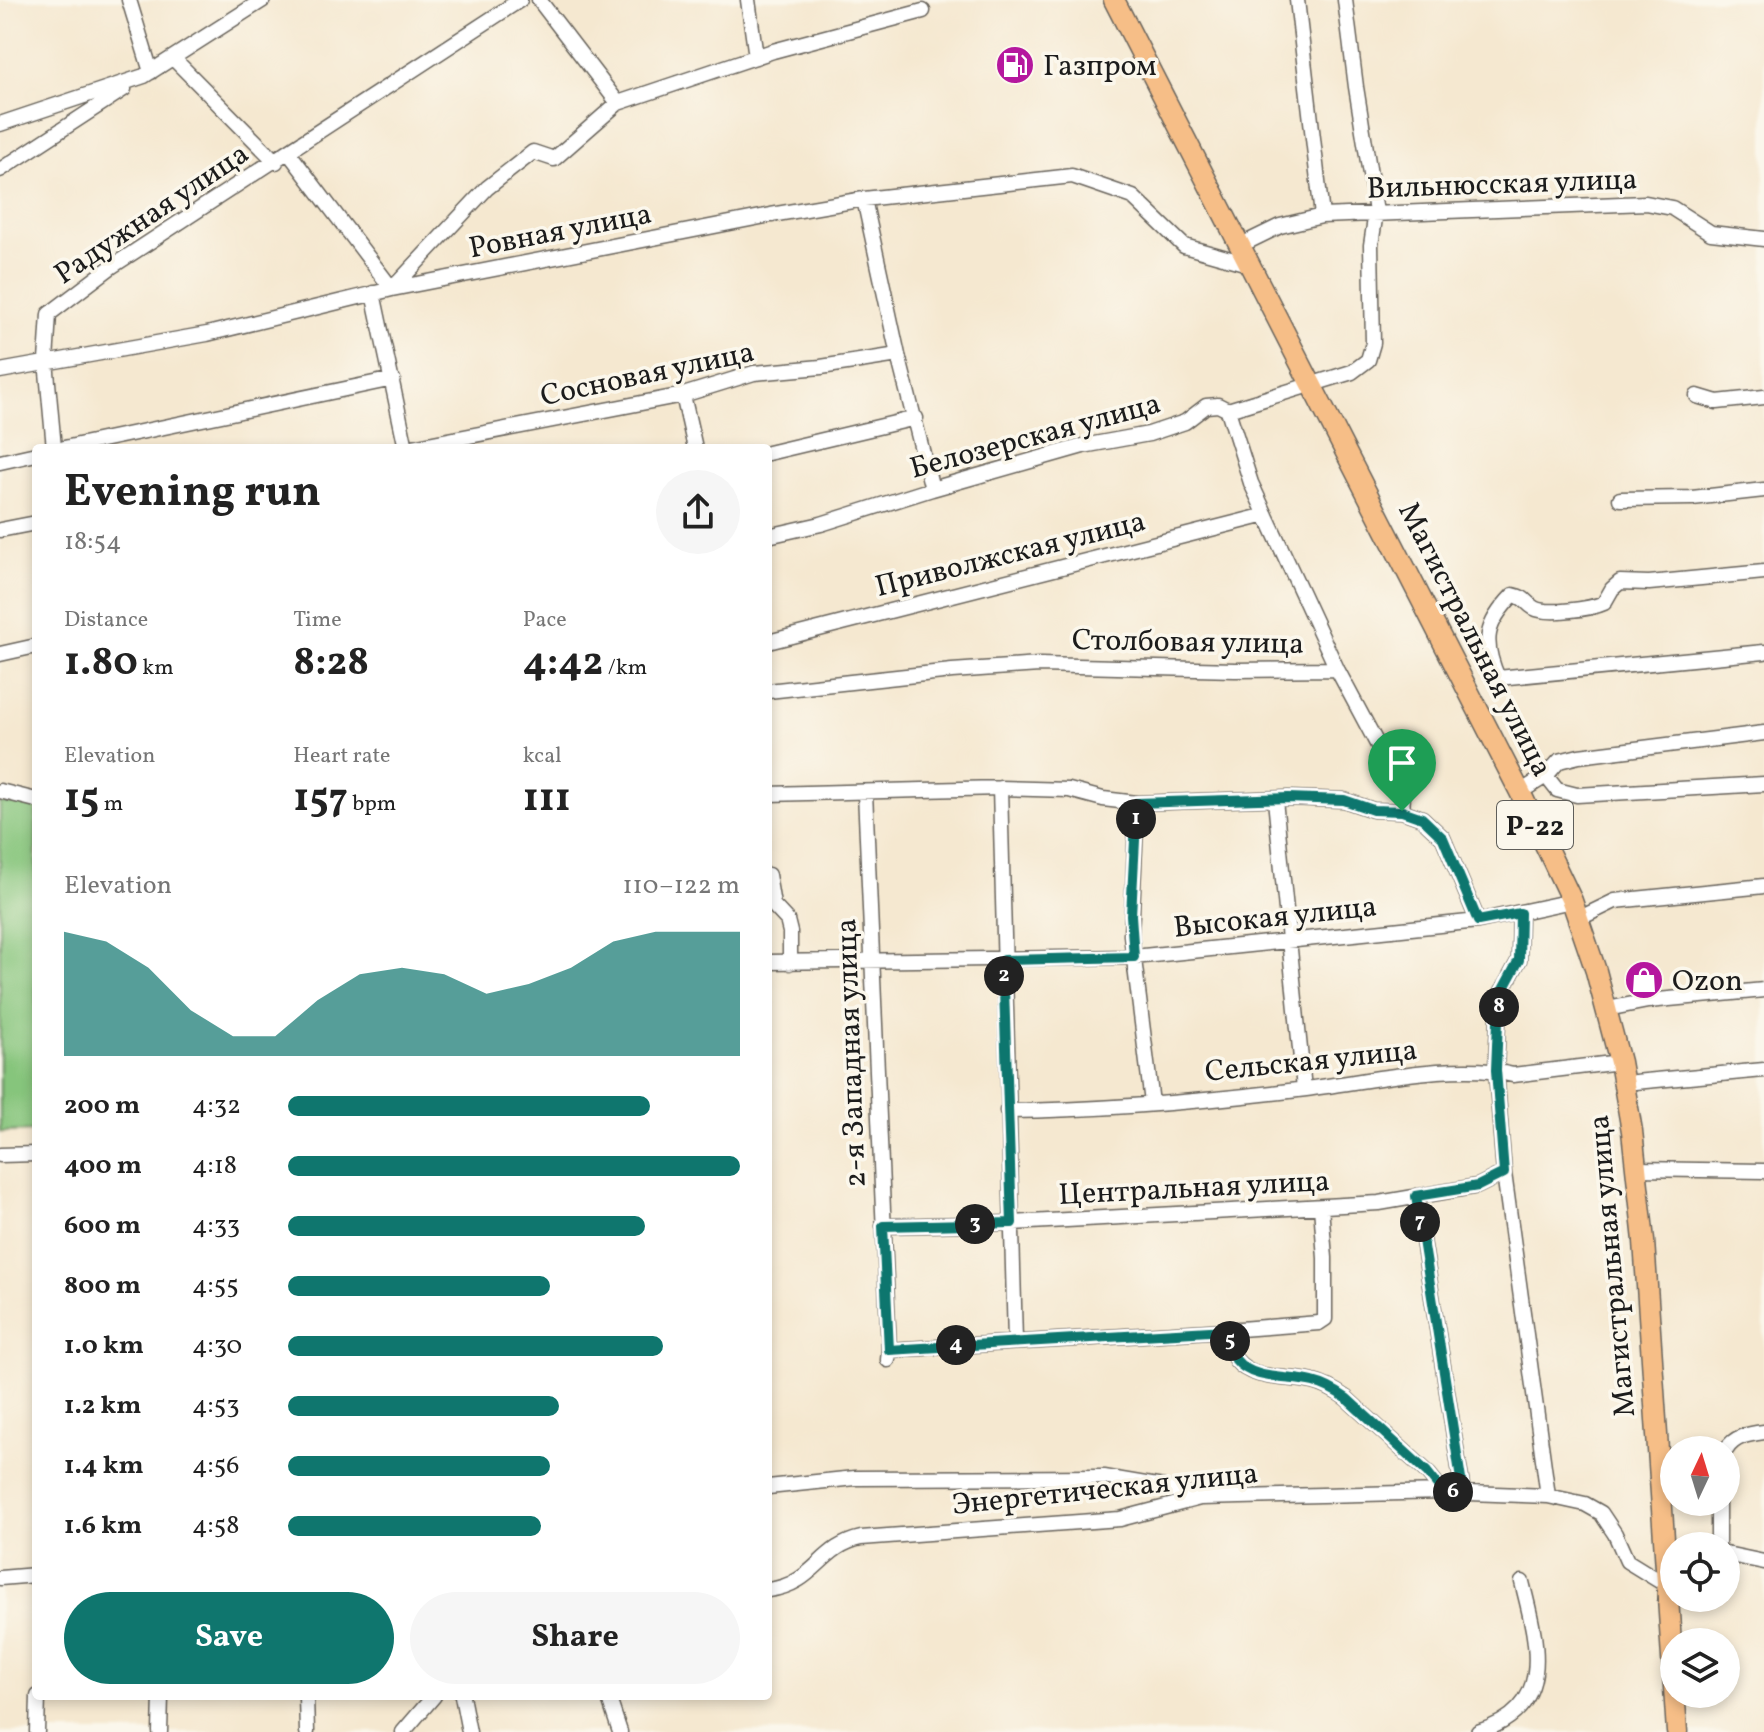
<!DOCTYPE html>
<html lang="en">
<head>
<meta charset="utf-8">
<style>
	body { margin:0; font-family:Vollkorn,serif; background:#f6f6f6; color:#222; height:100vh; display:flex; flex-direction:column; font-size:30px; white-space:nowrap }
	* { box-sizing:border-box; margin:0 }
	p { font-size:26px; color:#767676 }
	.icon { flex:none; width:44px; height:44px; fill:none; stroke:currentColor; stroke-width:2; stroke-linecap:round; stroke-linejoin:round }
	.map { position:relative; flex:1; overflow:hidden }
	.sheet { position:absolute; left:32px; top:444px; width:740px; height:1256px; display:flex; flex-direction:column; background:#fff; border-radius:8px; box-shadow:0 4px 12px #0003 }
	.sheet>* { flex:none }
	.needle { width:52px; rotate:4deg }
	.tools { position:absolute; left:1660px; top:1436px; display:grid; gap:16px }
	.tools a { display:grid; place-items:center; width:80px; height:80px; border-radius:50%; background:#fff; box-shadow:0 4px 12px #0003; font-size:40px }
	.pin { position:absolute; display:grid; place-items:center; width:68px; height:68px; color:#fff; margin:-82px -34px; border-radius:50% 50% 50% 0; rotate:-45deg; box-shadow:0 0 8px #0007 }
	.pin .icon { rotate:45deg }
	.km { position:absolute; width:40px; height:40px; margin:-20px; border-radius:50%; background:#222; color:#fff; font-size:22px; line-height:40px; text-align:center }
	.round { display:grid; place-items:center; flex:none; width:84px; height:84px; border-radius:42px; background:#f6f6f6 }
	.overview { display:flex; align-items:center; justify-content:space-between; height:136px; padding:0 32px }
	h1 { font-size:44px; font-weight:700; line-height:60px }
	.figures { display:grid; grid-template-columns:repeat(3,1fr); gap:12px; height:136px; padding:8px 32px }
	.figures div { display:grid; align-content:center }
	.figures b { font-size:40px; font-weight:700 }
	.figures small { font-size:22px; font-weight:400 }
	.figures p { font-size:22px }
	.chart { height:224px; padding:16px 32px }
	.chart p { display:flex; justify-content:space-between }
	.chart svg { width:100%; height:144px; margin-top:8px; fill:#0f766e; opacity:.7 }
	.action { display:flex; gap:16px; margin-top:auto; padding:16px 32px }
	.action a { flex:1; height:92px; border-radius:48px; background:#0f766e; color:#fff; font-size:32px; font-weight:700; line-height:92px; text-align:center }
	.action a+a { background:#f6f6f6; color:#222 }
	ul { padding:0 32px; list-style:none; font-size:26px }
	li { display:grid; grid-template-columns:128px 96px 1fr; align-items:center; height:60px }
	li i { height:20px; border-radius:10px; background:#0f766e }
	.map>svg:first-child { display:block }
	.green { fill:#86c57c; stroke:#51704c; stroke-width:2 }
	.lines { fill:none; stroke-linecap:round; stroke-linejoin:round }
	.minor-casing { stroke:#68635b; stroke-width:17 }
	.highway-casing { stroke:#68635b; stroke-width:23 }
	.minor { stroke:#fff; stroke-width:14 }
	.highway { stroke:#f6be87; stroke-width:20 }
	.route-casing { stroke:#fff; stroke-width:16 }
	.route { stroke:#0f766e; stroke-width:10 }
	.labels { text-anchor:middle; stroke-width:7; stroke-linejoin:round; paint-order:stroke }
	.shield { fill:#fbf7ec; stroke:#5f5e5a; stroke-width:2 }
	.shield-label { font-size:28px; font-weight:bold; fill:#1c1c1c }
	.poi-label { font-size:30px; fill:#1c1c1c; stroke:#fbf7ec; text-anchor:start }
	.street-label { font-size:30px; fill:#1c1c1c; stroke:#fbf7ec }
</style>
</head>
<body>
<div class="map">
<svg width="1764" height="1732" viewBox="0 0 1764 1732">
	<rect width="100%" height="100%" fill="#fbf7ec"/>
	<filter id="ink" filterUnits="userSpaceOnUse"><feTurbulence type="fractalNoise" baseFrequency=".0125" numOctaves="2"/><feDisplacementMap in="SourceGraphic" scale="16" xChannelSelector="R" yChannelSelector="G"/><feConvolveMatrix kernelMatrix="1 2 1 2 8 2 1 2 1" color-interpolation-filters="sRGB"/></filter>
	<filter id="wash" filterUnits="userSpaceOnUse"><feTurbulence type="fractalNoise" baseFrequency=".006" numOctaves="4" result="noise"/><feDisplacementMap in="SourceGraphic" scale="32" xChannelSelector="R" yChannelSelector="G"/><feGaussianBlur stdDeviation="1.8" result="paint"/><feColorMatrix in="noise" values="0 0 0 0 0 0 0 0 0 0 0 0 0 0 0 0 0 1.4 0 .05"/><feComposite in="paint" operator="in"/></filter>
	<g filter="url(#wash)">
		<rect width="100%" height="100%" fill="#f5e8d0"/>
		<path class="green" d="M0,803L36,804V1131L0,1132Z"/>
	</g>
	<g filter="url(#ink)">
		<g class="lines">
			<defs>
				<path id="minor" d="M129,0L151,72
					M539,0L618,103
					M748,0L756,57
					M1297,0L1322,216
					M173,58L276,162
					M0,124L144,76L263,0
					M289,153L392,289L487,188L533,152L554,159L618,103L773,51L923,11
					M0,170L124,89
					M864,199L898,355L932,489
					M1239,246L1280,226L1322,216L1646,203L1672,208L1711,233L1764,239
					M373,293L406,448
					M0,371L207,334L392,289L771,215L864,199L1072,176L1133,197L1184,246L1248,264
					M683,395L695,448
					M1697,396L1717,402L1764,397
					M1228,410L1251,483L1337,669L1399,785L1403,796L1402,811L1422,818L1443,838L1478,921
					M54,448L46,361L49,314L111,267L520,0
					M64,448L393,379
					M407,448L683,395L754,373L821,367L898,355
					M768,453L916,418
					M0,462L36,454
					M1620,499L1692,498L1764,490
					M0,530L36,523
					M768,536L821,524L932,489L1083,446L1149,434L1185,422L1206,406L1218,405L1228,410L1352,372L1368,360L1373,343L1371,245L1376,212L1356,87L1345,0
					M1764,572L1649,583L1620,582L1612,589L1604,603C1591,609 1546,615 1534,608C1524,602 1527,598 1513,595C1485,624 1482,641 1498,678L1764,652
					M768,642L1266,515
					M0,654L36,646
					M768,691L952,671L1039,665L1235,670L1337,669
					M1546,776L1557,790L1577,795L1764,784
					M1000,788L1015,1341
					M0,791L36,800
					M865,792L889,1350L888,1360
					M1520,792L1546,776L1559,761L1579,756L1764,733
					M768,794L1000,788L1069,790L1103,799L1137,803L1288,798L1344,800L1373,810L1402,811
					M1275,800L1304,1089
					M1137,803L1131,935L1152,1103
					M768,875L773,905L787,920L790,932V963
					M1520,913L1519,960L1499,997L1496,1070L1504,1173L1548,1496
					M1578,919L1615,901L1764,886
					M768,962L1134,957L1478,921L1572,901
					M1607,1009L1648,1001L1764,990
					M1624,1083L1764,1070
					M1007,1111C1106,1110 1207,1101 1306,1089C1365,1082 1458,1060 1513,1075L1620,1062
					M0,1155L36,1154
					M1636,1169L1764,1171
					M1416,1196L1463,1492
					M883,1226L1012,1223L1379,1203L1478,1186L1504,1173
					M1227,1330L1319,1323L1325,1319V1258L1321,1207
					M889,1350L1227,1330C1230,1339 1231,1352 1236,1360C1252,1381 1290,1376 1313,1382C1326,1385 1336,1391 1346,1398L1427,1472L1443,1492
					M1726,1450C1734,1436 1749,1434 1764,1432
					M768,1487L855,1478L1104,1477L1163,1487L1199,1498
					M1718,1502V1546
					M1726,1554L1764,1562
					M0,1578L36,1575
					M768,1590C816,1584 819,1547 861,1538L1120,1519L1200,1498L1443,1492L1548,1496L1585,1504L1601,1513L1615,1534L1627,1561L1666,1585
					M306,1696L307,1732
					M462,1696L469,1732
					M608,1696L620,1732
					M37,1732L38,1696
					M160,1732L161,1696
					M403,1732L434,1696
					M1478,1732C1557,1708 1537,1642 1522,1582"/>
				<path id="highway" d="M1114,0L1520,792L1572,901L1596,971L1620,1062L1632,1131L1644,1241L1677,1732"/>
			</defs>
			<use href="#minor" class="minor-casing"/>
			<use href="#highway" class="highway-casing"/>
			<use href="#minor" class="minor"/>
			<use href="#highway" class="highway"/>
		</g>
	</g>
	<g class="lines" filter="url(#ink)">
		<defs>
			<path id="route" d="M1288,798L1344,800L1373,810L1402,811L1422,818L1443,838L1478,921L1520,913L1519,960L1499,997L1496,1070L1504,1173L1478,1186L1416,1196L1463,1492H1443L1427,1472L1346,1398C1336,1391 1326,1385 1313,1382C1290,1376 1252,1381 1236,1360C1231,1352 1230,1339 1227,1330L889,1350L883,1226L1012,1223L1003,960L1134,957L1131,915L1137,803Z"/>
		</defs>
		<use href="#route" class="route-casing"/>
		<use href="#route" class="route"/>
	</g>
	<defs>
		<symbol id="fuel-disc" viewBox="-11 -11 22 22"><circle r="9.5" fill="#b5179e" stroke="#fbf7ec"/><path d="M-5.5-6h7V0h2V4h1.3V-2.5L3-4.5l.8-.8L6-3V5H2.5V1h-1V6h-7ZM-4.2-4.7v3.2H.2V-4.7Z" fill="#fff"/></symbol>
		<symbol id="shop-disc" viewBox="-11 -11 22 22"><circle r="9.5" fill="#b5179e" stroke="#fbf7ec"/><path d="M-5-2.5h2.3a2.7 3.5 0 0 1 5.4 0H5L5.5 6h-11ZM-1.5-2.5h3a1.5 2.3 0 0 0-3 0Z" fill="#fff"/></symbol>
	</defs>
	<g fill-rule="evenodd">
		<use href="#fuel-disc" x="993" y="43" width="44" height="44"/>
		<use href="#shop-disc" x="1622" y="958" width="44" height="44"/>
	</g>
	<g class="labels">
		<rect class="shield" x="1497" y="801" width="76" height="48" rx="6"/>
		<g class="shield-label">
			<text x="1535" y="835">Р-22</text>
		</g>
		<g class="poi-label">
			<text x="1043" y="75">Газпром</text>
			<text x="1672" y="990">Ozon</text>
		</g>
		<g class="street-label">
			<text transform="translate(1502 183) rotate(-2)" y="10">Вильнюсская улица</text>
			<text transform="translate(151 213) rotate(-34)" y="10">Радужная улица</text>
			<text transform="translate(560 230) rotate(-11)" y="10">Ровная улица</text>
			<text transform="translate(647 373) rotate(-12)" y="10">Сосновая улица</text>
			<text transform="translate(1035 435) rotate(-15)" y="10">Белозерская улица</text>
			<text transform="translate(1010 553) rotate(-14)" y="10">Приволжская улица</text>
			<text transform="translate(1476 639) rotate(63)" y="10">Магистральная улица</text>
			<text transform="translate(1188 641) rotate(1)" y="10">Столбовая улица</text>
			<text transform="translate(1275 916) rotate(-6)" y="10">Высокая улица</text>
			<text transform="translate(850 1053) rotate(-92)" y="10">2-я Западная улица</text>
			<text transform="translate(1311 1060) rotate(-6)" y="10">Сельская улица</text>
			<text transform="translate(1194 1187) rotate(-3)" y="10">Центральная улица</text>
			<text transform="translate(1611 1266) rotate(-95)" y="10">Магистральная улица</text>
			<text transform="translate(1105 1488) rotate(-6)" y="10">Энергетическая улица</text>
		</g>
	</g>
</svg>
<div class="tools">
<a><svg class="needle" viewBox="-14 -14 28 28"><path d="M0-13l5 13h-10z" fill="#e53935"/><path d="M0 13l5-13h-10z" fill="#767676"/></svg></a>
<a><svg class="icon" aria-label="locate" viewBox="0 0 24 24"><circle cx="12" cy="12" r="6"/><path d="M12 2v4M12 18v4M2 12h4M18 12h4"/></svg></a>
<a><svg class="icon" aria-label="layers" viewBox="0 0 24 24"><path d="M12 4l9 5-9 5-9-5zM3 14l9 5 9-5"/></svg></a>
</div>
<div class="pin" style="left:1402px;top:811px;background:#1e9e55"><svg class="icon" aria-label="arrive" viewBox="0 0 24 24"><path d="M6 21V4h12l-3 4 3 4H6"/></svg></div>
<b class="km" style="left:1136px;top:819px">1</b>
<b class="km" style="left:1004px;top:976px">2</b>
<b class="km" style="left:975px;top:1224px">3</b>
<b class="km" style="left:956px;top:1345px">4</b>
<b class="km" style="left:1230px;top:1341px">5</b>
<b class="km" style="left:1453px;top:1492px">6</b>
<b class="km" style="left:1420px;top:1222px">7</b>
<b class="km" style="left:1499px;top:1007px">8</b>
<section class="sheet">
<div class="overview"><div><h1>Evening run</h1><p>18:54</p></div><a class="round"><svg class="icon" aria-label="share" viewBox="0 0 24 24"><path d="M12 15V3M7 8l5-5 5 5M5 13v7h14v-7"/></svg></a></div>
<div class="figures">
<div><p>Distance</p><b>1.80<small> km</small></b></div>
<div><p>Time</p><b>8:28</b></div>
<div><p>Pace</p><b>4:42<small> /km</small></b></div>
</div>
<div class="figures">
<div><p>Elevation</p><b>15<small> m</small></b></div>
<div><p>Heart rate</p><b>157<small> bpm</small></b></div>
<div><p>kcal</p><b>111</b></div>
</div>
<div class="chart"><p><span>Elevation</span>110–122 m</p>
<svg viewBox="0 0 160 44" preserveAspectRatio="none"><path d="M0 44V6L10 9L20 17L30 30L40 38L50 38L60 27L70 19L80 17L90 19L100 25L110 22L120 17L130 9L140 6L150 6L160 6V44z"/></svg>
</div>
<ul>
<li><b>200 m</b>4:32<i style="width:80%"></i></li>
<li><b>400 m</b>4:18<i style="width:100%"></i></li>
<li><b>600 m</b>4:33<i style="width:79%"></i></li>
<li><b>800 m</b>4:55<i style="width:58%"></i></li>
<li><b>1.0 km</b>4:30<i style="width:83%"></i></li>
<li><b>1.2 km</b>4:53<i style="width:60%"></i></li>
<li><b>1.4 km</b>4:56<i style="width:58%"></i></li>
<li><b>1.6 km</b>4:58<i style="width:56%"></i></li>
</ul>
<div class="action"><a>Save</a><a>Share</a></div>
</section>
</div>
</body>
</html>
